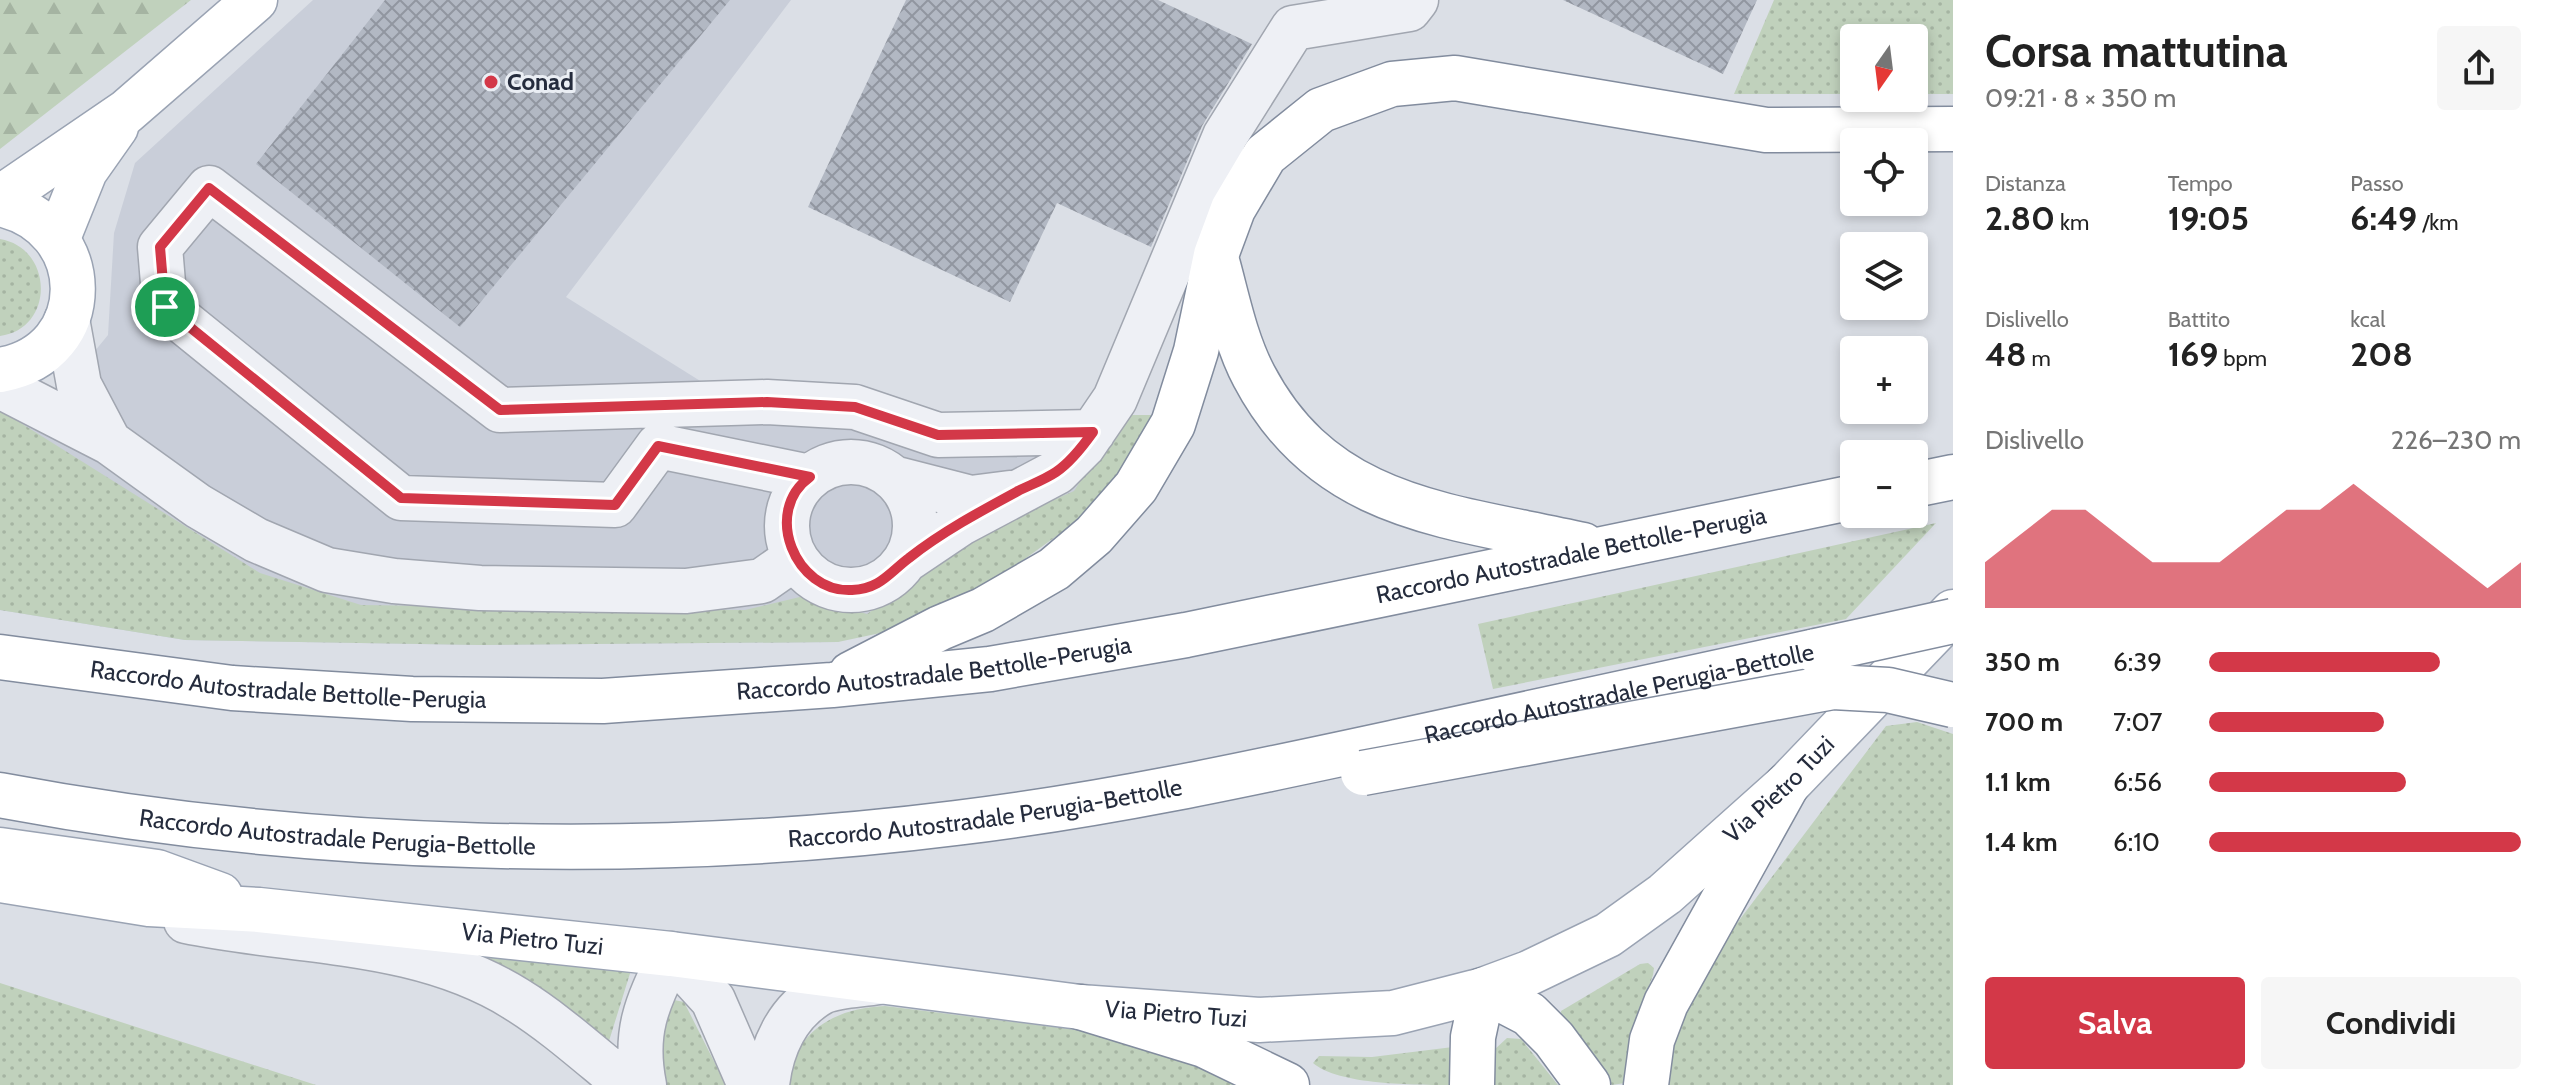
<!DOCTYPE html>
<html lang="it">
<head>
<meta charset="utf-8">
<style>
	body { margin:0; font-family:Cabin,sans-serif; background:#f6f6f6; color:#222; height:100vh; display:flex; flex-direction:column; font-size:30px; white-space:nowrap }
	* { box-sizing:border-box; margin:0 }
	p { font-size:26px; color:#767676 }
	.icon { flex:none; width:44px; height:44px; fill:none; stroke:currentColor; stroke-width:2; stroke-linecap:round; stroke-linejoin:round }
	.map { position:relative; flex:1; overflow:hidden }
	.panel { display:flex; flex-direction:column; background:#fff; width:600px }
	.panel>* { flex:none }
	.needle { width:52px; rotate:194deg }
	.controls { position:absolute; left:1840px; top:24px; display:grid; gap:16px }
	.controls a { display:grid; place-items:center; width:88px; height:88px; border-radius:8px; background:#fff; box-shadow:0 4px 12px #0003; font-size:40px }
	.pin { position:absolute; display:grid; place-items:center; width:68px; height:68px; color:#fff; margin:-34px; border:4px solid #fff; border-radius:50%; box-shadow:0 2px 8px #0007 }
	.round { display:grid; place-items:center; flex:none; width:84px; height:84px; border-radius:8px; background:#f6f6f6 }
	.summary { display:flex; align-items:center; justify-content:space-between; height:136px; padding:0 32px }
	h1 { font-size:44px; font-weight:700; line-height:60px }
	.stats { display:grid; grid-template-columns:repeat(3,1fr); gap:12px; height:136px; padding:8px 32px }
	.stats div { display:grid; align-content:center }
	.stats b { font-size:34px; font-weight:700 }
	.stats small { font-size:22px; font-weight:400 }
	.stats p { font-size:22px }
	.chart { height:224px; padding:16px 32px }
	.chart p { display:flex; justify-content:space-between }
	.chart svg { width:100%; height:144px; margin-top:8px; fill:#d33848; opacity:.7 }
	.cta { display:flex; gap:16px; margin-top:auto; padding:16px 32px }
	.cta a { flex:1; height:92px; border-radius:8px; background:#d33848; color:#fff; font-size:32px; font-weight:700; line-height:92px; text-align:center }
	.cta a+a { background:#f6f6f6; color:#222 }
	ul { padding:0 32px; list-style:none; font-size:26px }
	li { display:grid; grid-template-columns:128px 96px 1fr; align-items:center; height:60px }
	li i { height:20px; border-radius:10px; background:#d33848 }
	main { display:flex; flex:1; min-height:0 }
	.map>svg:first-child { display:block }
	.built { fill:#c9ced9 }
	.green { fill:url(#green-dots) }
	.forest { fill:url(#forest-firs) }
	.building { fill:url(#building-cross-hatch) }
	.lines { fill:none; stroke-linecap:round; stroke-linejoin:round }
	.minor-casing { stroke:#a1a6b0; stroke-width:47 }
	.major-casing { stroke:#9aa3b3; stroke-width:47 }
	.highway-casing { stroke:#828c9e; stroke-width:47 }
	.minor { stroke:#eef0f5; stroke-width:44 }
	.major { stroke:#fff; stroke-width:44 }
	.highway { stroke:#fff; stroke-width:44 }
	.highway-bridge-casing { stroke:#828c9e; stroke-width:47; stroke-linecap:butt }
	.highway-bridge { stroke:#fff; stroke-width:44 }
	.route-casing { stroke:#fff; stroke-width:16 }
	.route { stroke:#d33848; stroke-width:10 }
	.poi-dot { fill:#d33848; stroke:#eaeef4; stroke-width:3 }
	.labels { text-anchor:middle; stroke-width:6; stroke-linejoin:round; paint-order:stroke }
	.poi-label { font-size:24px; font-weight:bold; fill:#252c3d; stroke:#eaeef4; text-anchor:start }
	.street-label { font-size:24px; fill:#252c3d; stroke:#eaeef4 }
</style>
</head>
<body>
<main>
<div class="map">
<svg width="1953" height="1085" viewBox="0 0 1953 1085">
	<defs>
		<pattern id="green-dots" width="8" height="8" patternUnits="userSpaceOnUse" patternTransform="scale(2)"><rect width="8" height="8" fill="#c0d1bc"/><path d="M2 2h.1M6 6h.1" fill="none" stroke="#a5b4a2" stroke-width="1.8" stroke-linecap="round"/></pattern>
		<pattern id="forest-firs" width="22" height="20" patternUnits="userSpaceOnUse" patternTransform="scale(2)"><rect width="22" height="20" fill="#c0d1bc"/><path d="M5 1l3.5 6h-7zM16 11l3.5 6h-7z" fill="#a5b4a2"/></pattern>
		<pattern id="building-cross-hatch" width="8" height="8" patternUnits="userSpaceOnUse" patternTransform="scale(2)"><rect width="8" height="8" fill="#b2b8c3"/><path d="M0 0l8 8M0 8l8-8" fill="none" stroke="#9196a0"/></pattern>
	</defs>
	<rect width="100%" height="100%" fill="#dbdfe6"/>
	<path class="built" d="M313,0H791L566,297L761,419L1153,415L1101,504L838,642L480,645L185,640L0,610V408L63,390L108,335L114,233L135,163Z"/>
	<path class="green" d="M1774,0H1953V94H1914V38H1854V94H1734Z
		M0,239C54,248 55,329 0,336Z
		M0,410L260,573L361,605L745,610L804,596L867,614L994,526L1074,491L1123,415H1153L1101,504L990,584L904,628L838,642L480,645L185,640L0,610Z
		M1936,523L1846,619L1493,689L1478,624Z
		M1917,722L1953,734V1085H1665L1670,1039L1719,947L1886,726Z
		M463,945L632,967L609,1041L531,982L464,955Z
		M1648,963L1654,968L1653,975L1629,1041L1625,1083L1612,1085L1561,1018V1011L1640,964Z
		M0,983L316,1085H0Z
		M674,1000L684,1002L726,1085H657L658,1034Z
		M885,1006L1102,1033L1254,1085H786C794,1032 834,1008 885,1006Z
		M1507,1038L1521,1039L1558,1085H1493L1494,1050Z
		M1453,1047V1085C1415,1085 1338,1085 1313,1063L1319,1056L1372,1057Z"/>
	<path class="forest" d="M0,0H191L0,149Z"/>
	<path class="building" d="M385,0H730L460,327L256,164Z
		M906,0H1158L1252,44L1202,126L1151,247L1057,203L1010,302L808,207Z
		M1563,0H1757L1723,74Z"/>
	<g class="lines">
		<defs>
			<path id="minor" d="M67,319L79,385L109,442
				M0,386L109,442L198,506L256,540L327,570L394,581L480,588L686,591L762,581L795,558
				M787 526a64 64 0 1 1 128 0a64 64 0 1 1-128 0Z
				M810,477L658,446L615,505L401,498L165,307L160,247L209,188L500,410L767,402L855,407L938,435L1093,432
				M897,479L971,498L1010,493
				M906,560L961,523L1057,472L1083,446L1115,399L1225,136L1293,28L1409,9L1416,0
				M186,921C296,944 417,937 516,999C555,1023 591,1056 627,1085
				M644,1085C633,1030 648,1002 671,954L713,1000L750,1085
				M767,1085C771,1048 787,1011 822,992C837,985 861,985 878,982"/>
			<g id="major">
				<path d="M0,198L126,112L255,0"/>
				<path d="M0,204C96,225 98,353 0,370"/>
				<path d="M58,238L85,171L116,127"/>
				<path d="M0,850L157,872L220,895"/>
				<path id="s1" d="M0,880L149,904L259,910L671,954L1080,1007L1259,1020L1393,1013L1483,990L1529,973L1608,935L1665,894L1787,785L1953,612"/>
			</g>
			<g id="highway">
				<path d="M1218,265C1228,302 1236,342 1254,376C1325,511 1450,515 1583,545"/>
				<path d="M1914,485L1953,477"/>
				<path id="s2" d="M0,657L232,688L412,699L603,701L832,685L990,669L1186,635L1854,497"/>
				<path d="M851,674L940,628L983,610L1054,569L1094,535L1136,487L1173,424L1196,351L1216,255L1233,209L1265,155L1321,110L1392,84L1455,78L1766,130L1953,129"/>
				<path id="s3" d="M0,795C308,853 645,862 956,823C1106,805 1253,773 1401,741C1539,711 1677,681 1816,651"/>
				<path d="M1080,1007L1204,1045L1287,1085"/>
				<path d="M1472,1085L1473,1037L1483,990L1529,1014L1554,1039L1588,1085"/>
				<path d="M1646,1085L1652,1040L1666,1003L1787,785"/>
			</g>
		</defs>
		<use href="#minor" class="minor-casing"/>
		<use href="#major" class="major-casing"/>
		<use href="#highway" class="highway-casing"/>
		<use href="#minor" class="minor"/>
		<use href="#major" class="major"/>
		<use href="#highway" class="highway"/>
		<defs>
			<path id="highway-bridge" d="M1816,651L1953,621
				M1363,773L1833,687L1888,690L1953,705"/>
		</defs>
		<use href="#highway-bridge" class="highway-bridge-casing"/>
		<use href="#highway-bridge" class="highway-bridge"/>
	</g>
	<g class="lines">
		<defs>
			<path id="route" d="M209,188L500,410L767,402L855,407L938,435L1093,432C1083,446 1071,462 1056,472C1044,480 1030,485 1018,491C981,511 942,532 909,558C889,573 880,589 852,590C795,593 762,511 810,477L658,446L615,505L401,498L165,307L160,247Z"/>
		</defs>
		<use href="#route" class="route-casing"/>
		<use href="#route" class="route"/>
	</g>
	<circle class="poi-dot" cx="491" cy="82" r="8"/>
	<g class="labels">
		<g class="poi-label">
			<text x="507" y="90">Conad</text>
		</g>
		<g class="street-label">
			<text dy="8" stroke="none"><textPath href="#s2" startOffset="1586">Raccordo Autostradale Bettolle-Perugia</textPath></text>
			<text dy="8" stroke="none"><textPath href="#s2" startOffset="938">Raccordo Autostradale Bettolle-Perugia</textPath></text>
			<text dy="8" stroke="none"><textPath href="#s2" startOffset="290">Raccordo Autostradale Bettolle-Perugia</textPath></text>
			<text dy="8" stroke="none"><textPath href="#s3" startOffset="1636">Raccordo Autostradale Perugia-Bettolle</textPath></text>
			<text dy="8" stroke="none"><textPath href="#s1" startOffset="1856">Via Pietro Tuzi</textPath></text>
			<text dy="8" stroke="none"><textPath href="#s3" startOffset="990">Raccordo Autostradale Perugia-Bettolle</textPath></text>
			<text dy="8" stroke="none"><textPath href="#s3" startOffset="340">Raccordo Autostradale Perugia-Bettolle</textPath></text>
			<text dy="8" stroke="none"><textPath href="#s1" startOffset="536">Via Pietro Tuzi</textPath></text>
			<text dy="8" stroke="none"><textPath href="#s1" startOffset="1184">Via Pietro Tuzi</textPath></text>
		</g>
	</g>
</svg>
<div class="controls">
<a><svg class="needle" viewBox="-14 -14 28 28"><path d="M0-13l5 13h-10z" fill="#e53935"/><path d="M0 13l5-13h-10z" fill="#767676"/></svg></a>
<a><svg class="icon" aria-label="locate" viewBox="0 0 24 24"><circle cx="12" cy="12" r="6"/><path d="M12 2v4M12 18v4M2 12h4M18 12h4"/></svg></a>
<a><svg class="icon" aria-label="layers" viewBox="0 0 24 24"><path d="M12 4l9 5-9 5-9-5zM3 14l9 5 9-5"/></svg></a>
<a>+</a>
<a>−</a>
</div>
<div class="pin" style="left:165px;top:307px;background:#1e9e55"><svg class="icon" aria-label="arrive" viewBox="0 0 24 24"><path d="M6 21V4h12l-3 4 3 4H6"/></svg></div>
</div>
<section class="panel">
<div class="summary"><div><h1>Corsa mattutina</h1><p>09:21 · 8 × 350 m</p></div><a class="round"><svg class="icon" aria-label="share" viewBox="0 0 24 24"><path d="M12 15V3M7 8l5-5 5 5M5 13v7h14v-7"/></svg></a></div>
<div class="stats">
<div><p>Distanza</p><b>2.80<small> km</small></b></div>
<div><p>Tempo</p><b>19:05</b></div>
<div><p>Passo</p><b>6:49<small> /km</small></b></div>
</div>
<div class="stats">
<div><p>Dislivello</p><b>48<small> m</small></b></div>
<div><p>Battito</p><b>169<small> bpm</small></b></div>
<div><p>kcal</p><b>208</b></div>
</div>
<div class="chart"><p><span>Dislivello</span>226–230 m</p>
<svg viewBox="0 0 160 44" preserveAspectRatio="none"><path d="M0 44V30L10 22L20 14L30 14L40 22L50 30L60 30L70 30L80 22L90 14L100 14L110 6L120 14L130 22L140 30L150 38L160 30V44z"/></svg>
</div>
<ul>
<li><b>350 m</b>6:39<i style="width:74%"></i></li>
<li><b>700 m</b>7:07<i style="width:56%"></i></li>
<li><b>1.1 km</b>6:56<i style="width:63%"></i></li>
<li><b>1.4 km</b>6:10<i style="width:100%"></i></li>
</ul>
<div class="cta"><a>Salva</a><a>Condividi</a></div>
</section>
</main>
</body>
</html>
